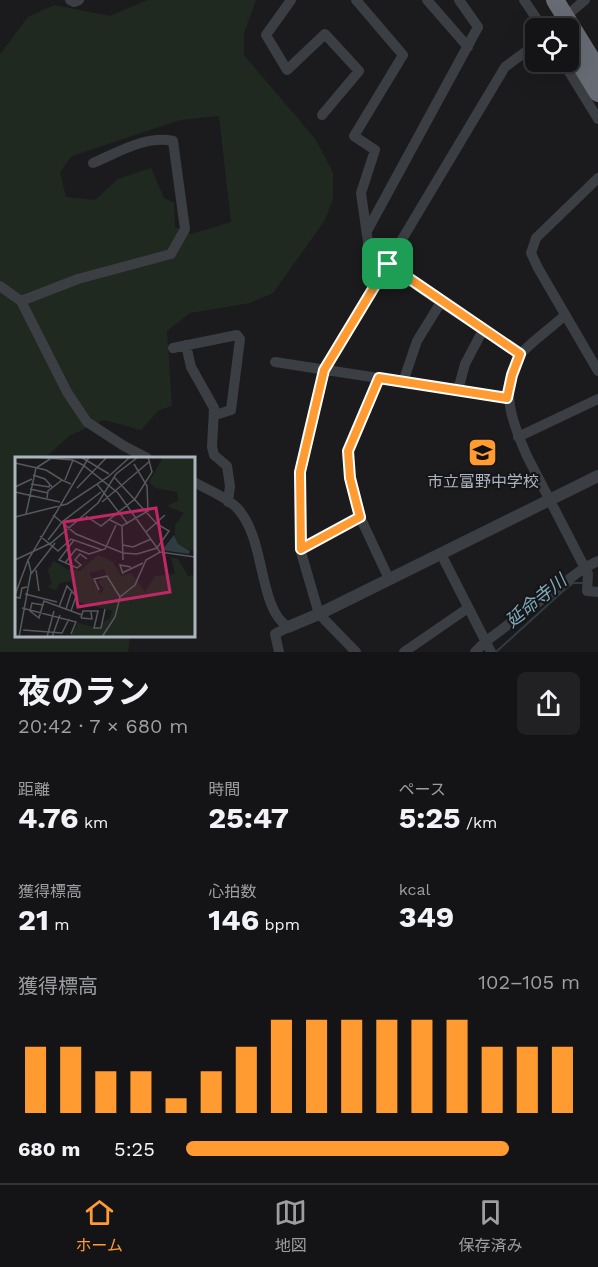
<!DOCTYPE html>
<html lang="ja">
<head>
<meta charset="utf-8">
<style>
	body { margin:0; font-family:"Work Sans","Noto Sans JP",sans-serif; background:#212123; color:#f1f3f6; height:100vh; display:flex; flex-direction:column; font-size:22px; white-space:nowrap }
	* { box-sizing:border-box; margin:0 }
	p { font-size:20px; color:#9d9ea1 }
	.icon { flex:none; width:33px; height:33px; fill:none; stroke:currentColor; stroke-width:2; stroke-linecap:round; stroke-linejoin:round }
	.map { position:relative; height:652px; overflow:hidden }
	.panel { display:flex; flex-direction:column; background:#141416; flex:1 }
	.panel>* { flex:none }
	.tools { position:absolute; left:525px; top:18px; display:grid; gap:12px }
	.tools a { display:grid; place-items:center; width:54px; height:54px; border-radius:9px; background:#141416; box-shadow:0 6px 24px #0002,0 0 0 2px #333335; font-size:30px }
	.pin { position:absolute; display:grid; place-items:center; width:51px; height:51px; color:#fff; margin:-26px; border-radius:12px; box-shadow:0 3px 9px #0006 }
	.round { display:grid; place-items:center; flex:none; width:63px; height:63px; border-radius:9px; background:#212123 }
	.headline { display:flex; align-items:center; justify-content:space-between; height:102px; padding:0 18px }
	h1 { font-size:33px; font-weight:700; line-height:45px }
	.figures { display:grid; grid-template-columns:repeat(3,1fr); gap:9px; height:102px; padding:6px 18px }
	.figures div { display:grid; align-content:center }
	.figures b { font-size:30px; font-weight:700 }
	.figures small { font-size:16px; font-weight:400 }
	.figures p { font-size:16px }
	.chart { height:168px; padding:12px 18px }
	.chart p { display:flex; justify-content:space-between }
	.chart svg { width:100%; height:108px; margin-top:6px; stroke:#ff9b31; stroke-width:6 }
	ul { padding:0 18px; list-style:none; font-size:20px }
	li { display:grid; grid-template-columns:96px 72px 1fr; align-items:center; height:45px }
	li i { height:15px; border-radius:8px; background:#ff9b31 }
	.dock { display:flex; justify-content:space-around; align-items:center; height:84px; border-top:2px solid #333335; background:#141416; font-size:16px; color:#9d9ea1 }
	.dock a { display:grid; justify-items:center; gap:3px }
	.dock .active { color:#ff9b31 }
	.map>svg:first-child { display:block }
	.green { fill:#202920; fill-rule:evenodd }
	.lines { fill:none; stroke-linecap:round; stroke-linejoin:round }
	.stream { stroke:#2f3d43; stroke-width:2 }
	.minor { stroke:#3b3e43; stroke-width:10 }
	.tertiary { stroke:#3b3e43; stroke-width:12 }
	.motorway { stroke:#676c74; stroke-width:18 }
	.motorway-bridge { stroke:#676c74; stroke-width:18 }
	.route-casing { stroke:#fff; stroke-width:12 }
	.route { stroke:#ff9b31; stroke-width:8 }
	.labels { text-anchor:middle; stroke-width:4.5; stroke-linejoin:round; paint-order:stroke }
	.poi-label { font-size:16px; fill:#acb4be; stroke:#161619 }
	.water-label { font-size:18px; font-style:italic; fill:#81a9bb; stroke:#161619 }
	.inset-road { fill:none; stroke:#55585e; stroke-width:1.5 }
	.view { fill:#c02865; fill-opacity:0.15; stroke:#c02865; stroke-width:3 }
	.inset-edge { fill:none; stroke:#acb4be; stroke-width:3 }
</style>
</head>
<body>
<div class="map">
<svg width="598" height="652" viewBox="0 0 598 652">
	<rect width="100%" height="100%" fill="#1b1b1e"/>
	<path class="green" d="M147,0H256L244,33V55L316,140L333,173V199L325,220L273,293L250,303L190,313L167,331L172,406L159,410L141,430L104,420L69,436L45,458H16V636H130L128,652H0V54L28,17L54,5L110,16ZM219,116L231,222L191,234L175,227L174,203L164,198L151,168L118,179L95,200L66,197L60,172L72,156L180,120Z"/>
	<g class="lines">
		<path class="stream" d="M496,652L563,591L573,583H584"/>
		<path class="minor" d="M70,0L74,2L79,0
			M291,0L266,35L287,70L325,34L359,71L322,115
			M356,0L403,55L354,136L375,150L361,193L369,249C416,288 469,321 520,354
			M427,0L468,47
			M524,0L543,28
			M552,28L585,0
			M563,62L598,119
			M598,178L536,238L531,253L538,268L598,371
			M367,231L478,27L459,0
			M0,286L21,301L67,392L87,422L124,446L147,458
			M21,301L78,279L171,254L185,229L173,141C146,135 117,153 93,163
			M565,315C555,325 527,345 520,355C498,387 513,425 527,456L588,574L587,591L598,592
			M186,345L191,367L214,408L212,447L214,455L227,466L230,486L228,502
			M173,348L237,335L240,339L231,410L215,415
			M275,362L507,398
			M379,378L348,451L350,478L360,517L389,579
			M403,382L417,341L441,302
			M458,390L465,364L483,330
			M518,437L598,399
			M194,482C208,490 227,497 238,509C266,540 258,608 288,627L275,634L279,652
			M301,549L360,517
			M441,554L491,652
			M356,652L319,614L301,552L300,472L307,436L324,370L505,67L536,44
			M404,652L468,608
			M475,652L485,642L584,568L598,561"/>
		<path class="tertiary" d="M288,627L319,614L598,476"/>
		<path class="motorway" d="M568,44L598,93"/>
		<path class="motorway-bridge" d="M555,0L598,70"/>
	</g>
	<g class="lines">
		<defs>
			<path id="route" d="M388,264L520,354L512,375L507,398L379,378L348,451L350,478L360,517L301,549L300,472L324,370Z"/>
		</defs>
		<use href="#route" class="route-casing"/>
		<use href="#route" class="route"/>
	</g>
	<defs>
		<symbol id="school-square" viewBox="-11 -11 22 22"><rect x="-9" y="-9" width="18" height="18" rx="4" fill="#ff9b31" stroke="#161619"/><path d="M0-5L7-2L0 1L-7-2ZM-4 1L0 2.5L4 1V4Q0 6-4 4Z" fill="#111"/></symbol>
	</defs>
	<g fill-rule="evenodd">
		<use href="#school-square" x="466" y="436" width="33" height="33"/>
	</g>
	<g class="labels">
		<g class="poi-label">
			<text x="483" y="487">市立富野中学校</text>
		</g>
		<g class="water-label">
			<text transform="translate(536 601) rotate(-39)" y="6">延命寺川</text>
		</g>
	</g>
	<g transform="translate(15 457)">
		<rect width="180" height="180" fill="#1b1b1e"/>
		<path d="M148,0H180V95L163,87L160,80V68L169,56L152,49L163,44L162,35L140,31L134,25ZM83,98L98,105L106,119L116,116L130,135L140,119L160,117L156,100L163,102L173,119L180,118V180H55L63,166L87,172V166L95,161L97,154L64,145L56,124L45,126L41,133L33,130L37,126L33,113L39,104L52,112L65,114ZM89,112L91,117L83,125L89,132L86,137L74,116Z" fill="#202920" fill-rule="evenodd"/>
		<path d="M159,78L163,87L175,94L174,97L147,93Z" fill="#2f3d43"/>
		<path class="inset-road" d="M19,0L58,3L68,8L103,36L145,95M66,0L94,17M0,6L31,13L47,23M18,18L30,22L38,31M50,23L58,3M16,27L34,30L35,27M82,27L113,67M0,30L17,22M62,31L92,0M15,32L33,36M0,35L45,45M32,41L33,34L47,23L56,27M87,45L135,4M11,57L21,11L38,0M38,58L61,77L108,96L122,97L142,91L154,74L142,67L99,20M71,59L86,69L120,42L137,15L133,0M0,60L52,47L93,20L115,0M95,63L107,69L133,54L132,29L119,7M107,69L108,103M131,75L150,58M25,79L43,94L56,82L87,93M33,83L47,65L86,35M59,83L44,103L62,111L66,108L60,103L65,97L72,102M108,88L118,90L136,82M0,103L36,86L83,46L101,17L123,0M50,106L61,92L74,97L90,92L101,68M21,113L24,134M107,116L128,106M16,117L40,86M108,117L105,108L116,110M84,133L79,122L92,119L105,140M10,137L42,145M0,138L13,103M0,140L5,141L7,131L12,130M28,148L17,146L15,154L24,161L26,154L29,144L67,158M44,150L52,129L61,139L56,154M7,151L61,165L56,177M51,152L57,133M66,161L68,154H83L79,171H86L90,152M66,161L77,162L76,155M8,173L47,176L54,162M4,180L16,115L13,103L74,0M32,180L39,154M37,180L45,158M87,180L100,160L105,140L120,128L131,103L145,95L180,100"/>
		<path class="view" d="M141,51L155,135L63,150L49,65Z"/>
		<rect width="180" height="180" class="inset-edge"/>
	</g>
</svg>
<div class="tools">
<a><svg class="icon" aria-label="locate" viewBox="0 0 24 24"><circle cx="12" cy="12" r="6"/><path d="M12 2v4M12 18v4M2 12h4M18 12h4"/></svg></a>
</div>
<div class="pin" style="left:388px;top:264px;background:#1e9e55"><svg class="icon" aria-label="arrive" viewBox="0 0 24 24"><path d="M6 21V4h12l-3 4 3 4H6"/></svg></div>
</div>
<section class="panel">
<div class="headline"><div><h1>夜のラン</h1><p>20:42 · 7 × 680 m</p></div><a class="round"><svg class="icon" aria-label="share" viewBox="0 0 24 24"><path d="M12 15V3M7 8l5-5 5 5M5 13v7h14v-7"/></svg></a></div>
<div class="figures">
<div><p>距離</p><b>4.76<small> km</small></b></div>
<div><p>時間</p><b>25:47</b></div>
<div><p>ペース</p><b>5:25<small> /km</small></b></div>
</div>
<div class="figures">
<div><p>獲得標高</p><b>21<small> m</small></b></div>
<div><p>心拍数</p><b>146<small> bpm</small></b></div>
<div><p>kcal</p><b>349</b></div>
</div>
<div class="chart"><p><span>獲得標高</span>102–105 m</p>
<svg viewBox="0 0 160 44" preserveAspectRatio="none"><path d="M5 44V17M15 44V17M25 44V27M35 44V27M45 44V38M55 44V27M65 44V17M75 44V6M85 44V6M95 44V6M105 44V6M115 44V6M125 44V6M135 44V17M145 44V17M155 44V17"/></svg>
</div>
<ul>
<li><b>680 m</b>5:25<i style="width:82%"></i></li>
</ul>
</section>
<nav class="dock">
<a class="active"><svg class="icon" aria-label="home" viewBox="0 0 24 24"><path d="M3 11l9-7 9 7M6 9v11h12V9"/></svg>ホーム</a>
<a><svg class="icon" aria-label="map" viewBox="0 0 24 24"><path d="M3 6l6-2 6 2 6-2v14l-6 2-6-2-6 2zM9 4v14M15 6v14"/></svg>地図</a>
<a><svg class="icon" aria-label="saved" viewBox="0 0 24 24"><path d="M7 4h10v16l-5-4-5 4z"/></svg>保存済み</a>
</nav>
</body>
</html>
